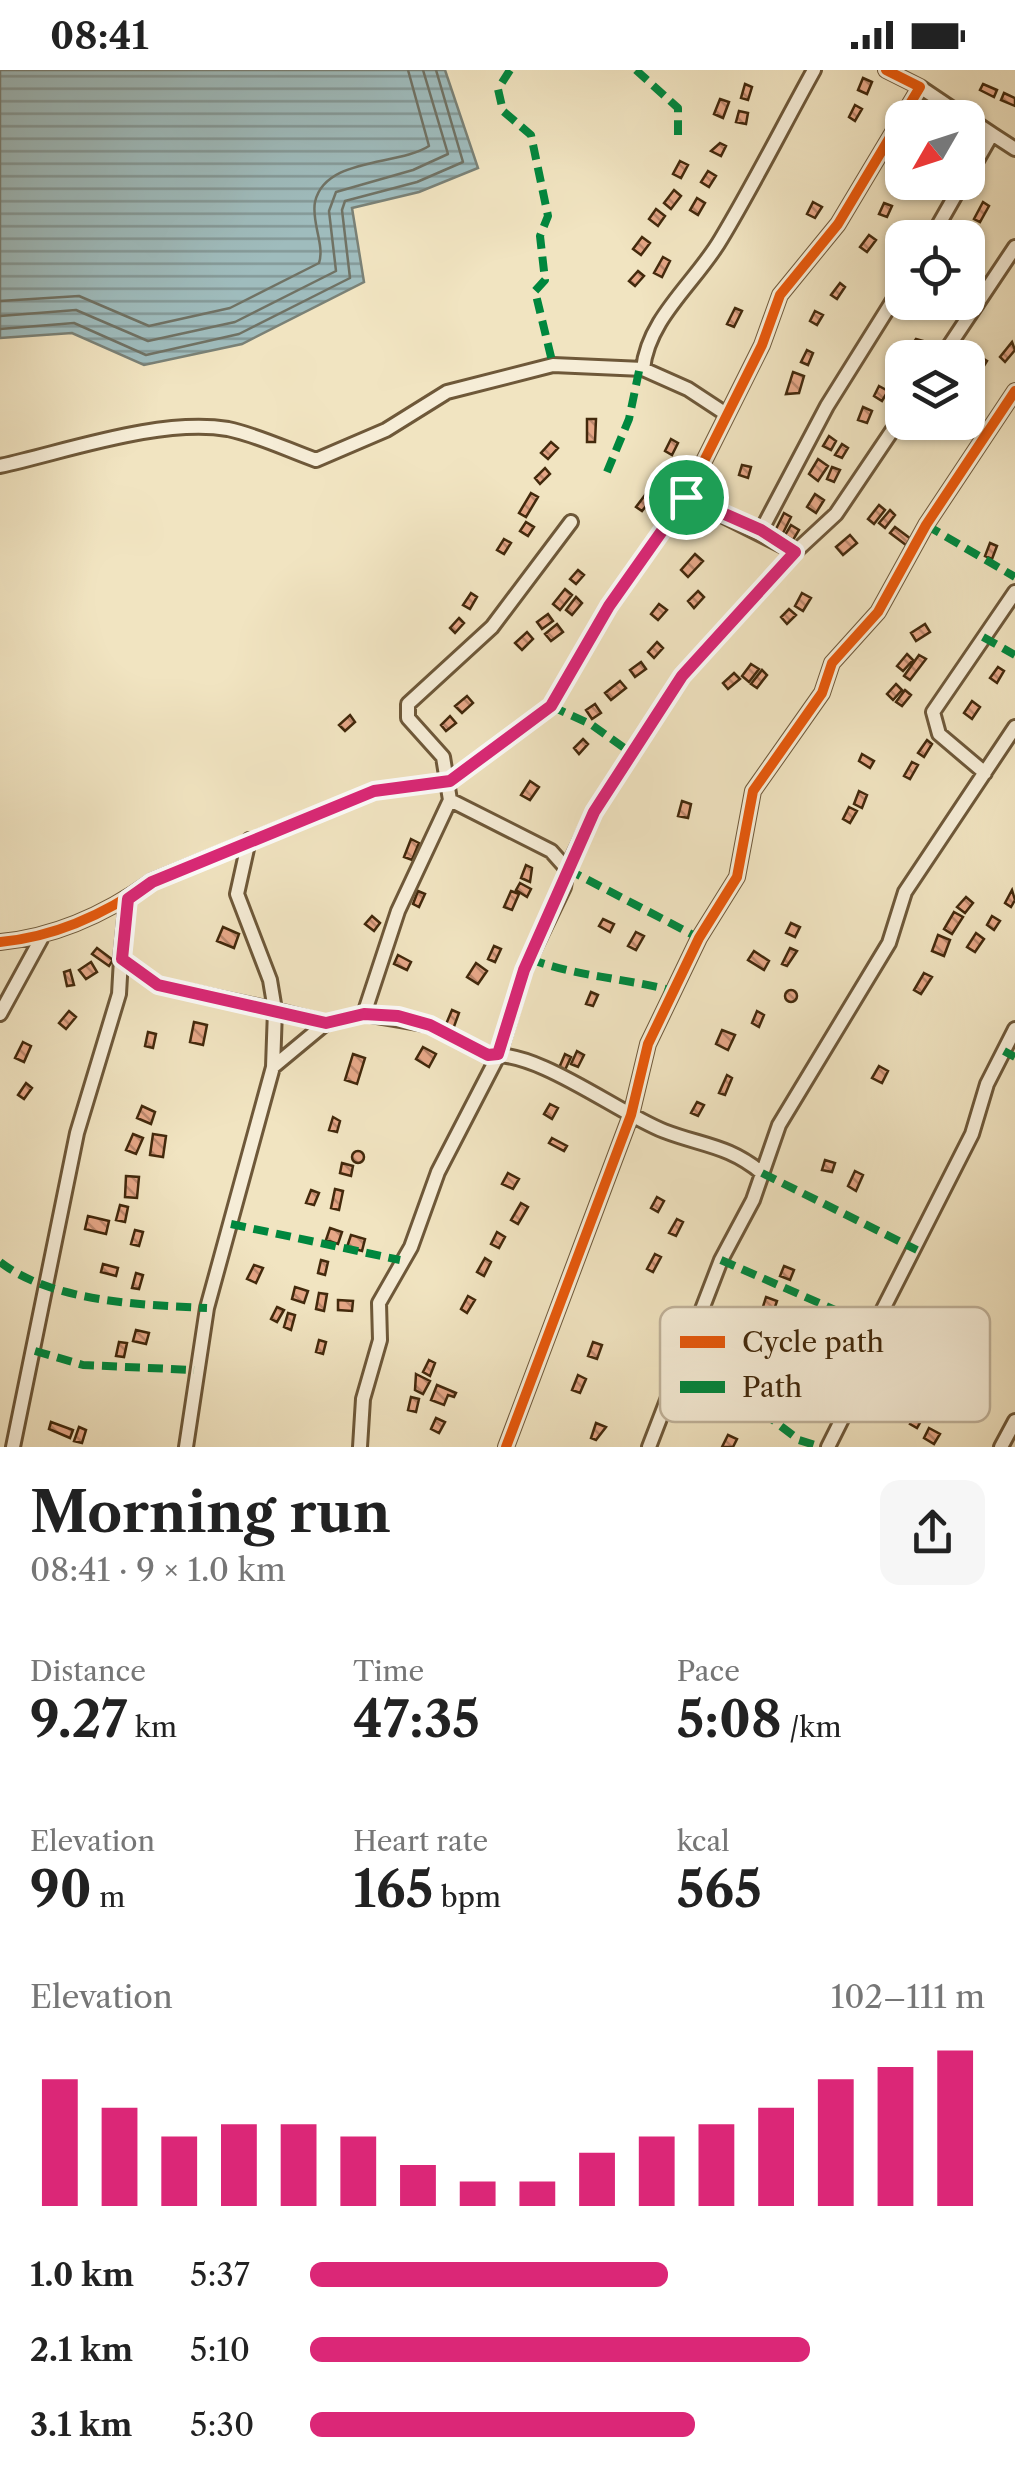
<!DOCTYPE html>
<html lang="en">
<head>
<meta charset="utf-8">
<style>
	body { margin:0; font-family:"Libre Caslon Text",serif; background:#f6f6f6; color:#222; height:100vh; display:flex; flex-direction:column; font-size:38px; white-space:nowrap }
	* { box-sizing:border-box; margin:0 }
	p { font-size:32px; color:#767676 }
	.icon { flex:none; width:55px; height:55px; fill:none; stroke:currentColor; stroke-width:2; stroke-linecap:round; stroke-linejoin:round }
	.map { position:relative; height:1377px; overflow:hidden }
	.sheet { display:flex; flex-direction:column; background:#fff; flex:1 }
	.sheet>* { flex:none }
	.needle { width:65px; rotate:231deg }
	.fabs { position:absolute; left:885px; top:30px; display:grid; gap:20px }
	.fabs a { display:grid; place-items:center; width:100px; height:100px; border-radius:20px; background:#fff; box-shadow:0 2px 8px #0004; font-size:50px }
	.pin { position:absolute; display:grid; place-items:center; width:85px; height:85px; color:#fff; margin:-42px; border:5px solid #fff; border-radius:50%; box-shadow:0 2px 10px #0007 }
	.round { display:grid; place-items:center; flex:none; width:105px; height:105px; border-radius:20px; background:#f6f6f6 }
	.head { display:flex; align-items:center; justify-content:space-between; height:170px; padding:0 30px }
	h1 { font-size:55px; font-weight:700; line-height:75px }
	.metrics { display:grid; grid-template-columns:repeat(3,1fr); gap:15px; height:170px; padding:10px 30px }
	.metrics div { display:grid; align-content:center }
	.metrics b { font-size:50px; font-weight:700 }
	.metrics small { font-size:28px; font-weight:400 }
	.metrics p { font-size:28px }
	.chart { height:280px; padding:20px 30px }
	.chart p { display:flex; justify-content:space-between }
	.chart svg { width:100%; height:180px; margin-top:10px; stroke:#db2777; stroke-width:6 }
	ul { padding:0 30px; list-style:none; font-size:32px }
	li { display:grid; grid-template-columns:160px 120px 1fr; align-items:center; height:75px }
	li i { height:25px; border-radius:12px; background:#db2777 }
	.status { display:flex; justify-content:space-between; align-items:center; height:70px; padding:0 50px; background:#fff; direction:ltr }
	.status svg { height:28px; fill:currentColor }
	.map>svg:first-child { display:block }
	.water { fill:url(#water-rules); stroke:#7a8176; stroke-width:2.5 }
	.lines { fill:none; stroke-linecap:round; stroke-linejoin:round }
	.shore { stroke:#707264; stroke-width:2.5 }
	.building { fill:url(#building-back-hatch); stroke:#42290c; stroke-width:2.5 }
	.minor-casing { stroke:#6e5839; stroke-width:18 }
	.minor { stroke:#f6edd7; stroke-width:12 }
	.quiet { stroke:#00873e; stroke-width:8; stroke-dasharray:15 8; stroke-linecap:butt }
	.cycleway-casing { stroke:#f6edd7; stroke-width:16 }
	.cycleway { stroke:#e8590c; stroke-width:10 }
	.route-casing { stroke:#fff; stroke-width:20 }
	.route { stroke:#db2777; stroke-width:12 }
	.key { fill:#f6edd7; stroke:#c0b29a; stroke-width:2.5 }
	.key-label { font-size:28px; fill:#42290c }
</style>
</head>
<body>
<div class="status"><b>08:41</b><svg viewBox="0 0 49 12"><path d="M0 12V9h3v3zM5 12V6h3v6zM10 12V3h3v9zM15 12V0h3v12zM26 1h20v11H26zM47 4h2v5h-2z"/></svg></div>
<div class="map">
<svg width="1015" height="1377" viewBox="0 0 1015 1377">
	<defs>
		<pattern id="water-rules" width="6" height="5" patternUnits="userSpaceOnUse" patternTransform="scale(2.5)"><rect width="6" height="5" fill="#9fbcbd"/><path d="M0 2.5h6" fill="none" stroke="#839998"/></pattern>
		<pattern id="building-back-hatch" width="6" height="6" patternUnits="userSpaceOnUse" patternTransform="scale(2.5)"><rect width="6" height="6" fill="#e5a686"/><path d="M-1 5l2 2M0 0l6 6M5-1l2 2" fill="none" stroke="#bb876c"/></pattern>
	</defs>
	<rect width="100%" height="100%" fill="#f1e4c1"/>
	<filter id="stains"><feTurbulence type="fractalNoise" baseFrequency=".002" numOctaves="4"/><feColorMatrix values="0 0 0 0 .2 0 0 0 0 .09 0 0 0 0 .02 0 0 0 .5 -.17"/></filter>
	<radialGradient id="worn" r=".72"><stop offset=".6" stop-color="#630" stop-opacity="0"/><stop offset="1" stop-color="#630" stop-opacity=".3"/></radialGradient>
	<path class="water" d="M0,0H445L478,98L419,122L352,138L364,212L242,274L144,295L72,263L0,268Z"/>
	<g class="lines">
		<path class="shore" d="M0,231L79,226L149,256L230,238L319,193C325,175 311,152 315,132C325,87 398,96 429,76L408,0
			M0,246L76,240L148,271L235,252L336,201L329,141L336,122L413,100L448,84L423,0
			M0,259L74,253L146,285L239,264L350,208L342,140L345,131L417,112L463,92L436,0"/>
	</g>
	<path class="building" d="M863,8L872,12L867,24L858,20Z
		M745,14L752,17L748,30L741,28Z
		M983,14L997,20L994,27L980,20Z
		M1004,23L1015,28V36L1001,30Z
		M720,29L729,32L723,48L714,44Z
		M855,35L862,39L855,51L849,47Z
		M739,41L748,43L746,54L736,52Z
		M720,73L726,76L721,86L711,81Z
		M680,91L688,95L681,108L673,104Z
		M708,101L716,106L709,117L701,112Z
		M674,120L681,126L671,139L664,133Z
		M697,128L705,133L698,145L690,140Z
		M813,132L822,137L815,148L807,144Z
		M983,132L989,136L980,152L974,149Z
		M884,133L892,136L887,147L879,144Z
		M656,139L665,146L658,156L649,149Z
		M869,165L876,170L867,182L860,177Z
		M642,167L650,173L641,185L633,179Z
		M663,187L670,191L662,207L654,203Z
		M638,201L644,206L635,216L629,211Z
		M840,213L845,217L837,229L831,225Z
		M735,238L742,241L734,257L727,254Z
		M815,241L823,245L817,255L810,251Z
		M916,269L923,271L909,288L905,285Z
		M1012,272L1015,280L1005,292L1000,287Z
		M807,280L813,283L808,295L801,292Z
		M974,283L987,291L976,309L968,305L973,298L968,295Z
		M793,302L804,306L799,323L786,324Z
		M879,316L888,321L882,331L874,326Z
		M863,337L872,341L867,353L858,350Z
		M587,349H596L595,372H587Z
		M829,366L836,371L831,380L823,376Z
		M671,369L678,373L672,385L665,381Z
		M551,372L558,378L548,389L541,383Z
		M842,374L848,378L842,388L835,385Z
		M818,389L828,396L818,411L809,404Z
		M742,395L751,397L748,408L739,405Z
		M832,397L840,400L834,412L827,409Z
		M545,398L550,404L540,414L535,408Z
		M531,423L538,427L526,447L519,443Z
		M815,424L824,430L816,443L807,437Z
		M645,425L651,430L642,441L636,437Z
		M879,435L885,440L874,454L868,449Z
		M890,440L895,445L885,458L879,453Z
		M784,443L791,447L782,465L775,461Z
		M526,452L534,457L528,466L520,461Z
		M791,455L799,460L793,470L785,465Z
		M895,457L911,469L906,475L890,463Z
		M850,465L857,473L843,485L836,477Z
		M504,469L511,473L504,484L497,480Z
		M990,473L997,476L992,489L985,486Z
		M695,484L703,491L688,507L681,500Z
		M578,500L584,505L576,514L570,509Z
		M565,519L572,525L560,540L553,534Z
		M698,521L704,527L694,538L688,531Z
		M471,523L477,527L470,539L463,535Z
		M802,523L811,528L803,541L795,536Z
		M576,527L582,533L572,545L566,540Z
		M659,534L667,540L658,550L651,544Z
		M789,539L796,545L787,554L781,547Z
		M548,544L553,551L542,559L537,552Z
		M459,548L464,553L455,563L450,558Z
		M557,554L563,562L551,571L545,564Z
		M925,554L930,562L916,571L911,563Z
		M527,562L533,569L522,580L515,573Z
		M657,572L663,578L654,588L648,582Z
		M907,584L913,590L903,601L897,596Z
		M919,585L926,589L910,610L904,606Z
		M641,592L646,599L635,607L630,600Z
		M751,594L759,599L749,612L742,606Z
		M998,597L1004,601L997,613L990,608Z
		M762,600L767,605L757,618L751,614Z
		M734,603L740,609L728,619L723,613Z
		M620,611L626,618L611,630L605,623Z
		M896,614L902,620L893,630L887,624Z
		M905,620L911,625L902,636L896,632Z
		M467,626L473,633L462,643L455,636Z
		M972,631L980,637L972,649L964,643Z
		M595,634L601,643L592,649L586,640Z
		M350,645L355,652L345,661L339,655Z
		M450,646L456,653L446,661L441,655Z
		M583,669L588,674L579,684L574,678Z
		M927,670L932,674L924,687L918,683Z
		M862,684L874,691L870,698L859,691Z
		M912,692L918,695L910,709L904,706Z
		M530,711L539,717L530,730L521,725Z
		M859,721L867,725L862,738L854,734Z
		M682,731L691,734L688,748L678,746Z
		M849,737L857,741L850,753L843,749Z
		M411,769L419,773L412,790L404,787Z
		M526,795L532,798L530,812L521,808Z
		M520,813L531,819L527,827L516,820Z
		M1012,820L1015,830L1011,837L1005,833Z
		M418,821L425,824L419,837L413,834Z
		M511,821L519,824L512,840L504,837Z
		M966,827L973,833L965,843L957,837Z
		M954,842L963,847L952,864L944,859Z
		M372,846L380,853L374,861L365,854Z
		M992,846L1000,851L994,860L987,855Z
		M603,849L614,854L610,862L599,856Z
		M791,853L800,857L795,867L786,863Z
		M223,857L239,864L234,878L217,871Z
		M636,862L644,866L636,880L628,876Z
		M976,863L984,869L975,882L967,877Z
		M938,865L950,870L944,886L932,881Z
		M494,876L501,879L495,892L488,889Z
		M97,878L113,890L109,896L92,884Z
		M790,878L797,881L787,896L782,894Z
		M754,881L769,891L764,900L748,890Z
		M398,885L411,892L407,900L394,894Z
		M91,892L97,902L86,909L79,900Z
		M476,893L487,901L478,914L467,907Z
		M70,900L74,915L67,916L64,902Z
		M924,903L932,907L921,924L914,920Z
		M785 926a6 6 0 1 1 12 0a6 6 0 1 1-12 0Z
		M591,922L598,925L593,936L586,934Z
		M452,940L459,943L452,962L444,959Z
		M69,941L76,947L66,959L59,953Z
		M757,941L764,945L759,957L752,953Z
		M194,952L207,955L203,975L190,972Z
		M722,960L735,965L728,980L716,974Z
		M148,962L156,964L153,978L145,976Z
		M23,972L31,976L24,992L15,988Z
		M423,977L436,984L429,997L416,989Z
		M577,981L584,985L578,997L571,994Z
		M353,984L365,988L357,1014L345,1010Z
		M565,984L571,987L565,1000L559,998Z
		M879,996L888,1001L882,1013L872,1008Z
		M727,1005L732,1008L725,1025L719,1023Z
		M26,1013L32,1018L24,1029L18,1025Z
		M697,1032L704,1035L698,1046L691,1043Z
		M550,1034L558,1038L552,1049L544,1044Z
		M142,1036L155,1042L151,1054L137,1048Z
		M333,1047L340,1051L337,1062L329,1060Z
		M133,1064L143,1068L136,1084L126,1080Z
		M153,1064L166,1066L163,1087L150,1085Z
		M552,1068L567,1076L564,1081L549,1073Z
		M352 1087a6 6 0 1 1 12 0a6 6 0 1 1-12 0Z
		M825,1090L835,1093L832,1102L822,1100Z
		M342,1093L353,1096L351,1106L340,1103Z
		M855,1101L863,1105L856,1121L848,1116Z
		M508,1103L519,1109L513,1119L502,1114Z
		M126,1106L139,1107L137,1128L125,1127Z
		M335,1119L343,1121L339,1140L331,1138Z
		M311,1120L319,1123L314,1135L306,1133Z
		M657,1127L664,1131L658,1142L651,1138Z
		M521,1133L528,1137L518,1154L511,1150Z
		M120,1135L128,1137L125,1152L116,1150Z
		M88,1146L109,1151L106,1164L85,1159Z
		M677,1149L683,1152L676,1166L669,1163Z
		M330,1158L342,1162L338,1174L326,1170Z
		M135,1160L143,1162L139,1176L131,1174Z
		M497,1162L505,1167L499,1178L491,1174Z
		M351,1165L365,1169L362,1181L347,1177Z
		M655,1184L661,1187L653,1202L647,1199Z
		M485,1188L491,1192L484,1206L477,1202Z
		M321,1190L328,1192L325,1205L318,1203Z
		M103,1194L118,1198L116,1206L101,1202Z
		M254,1195L263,1198L256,1213L247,1209Z
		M784,1196L794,1200L790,1210L780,1206Z
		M136,1203L143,1205L139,1219L132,1218Z
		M295,1217L308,1221L304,1233L292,1229Z
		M319,1223L327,1224L324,1241L316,1239Z
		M468,1226L475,1230L467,1243L461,1239Z
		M766,1227L777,1231L773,1243L762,1240Z
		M338,1230L353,1231L352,1241L338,1240Z
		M277,1237L284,1240L277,1252L271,1249Z
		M288,1243L295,1245L291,1260L284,1257Z
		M136,1260L149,1263L146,1274L133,1271Z
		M319,1270L326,1272L323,1284L316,1282Z
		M119,1272L127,1273L124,1287L116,1286Z
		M593,1272L602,1275L597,1289L588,1286Z
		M429,1290L435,1293L430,1306L423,1302Z
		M416,1304L430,1311L423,1324L415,1320Z
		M578,1305L586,1309L580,1323L572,1320Z
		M437,1315L456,1323L454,1327L448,1325L444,1335L431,1330Z
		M411,1327L419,1329L416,1342L408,1340Z
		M918,1340L925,1344L917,1358L910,1354Z
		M436,1348L445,1352L439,1363L431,1359Z
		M51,1352L73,1360L70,1368L49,1359Z
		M596,1353L606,1357L596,1370L591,1368Z
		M79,1357L86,1360L82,1373L74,1371Z
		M929,1358L940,1364L934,1374L924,1368Z
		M728,1365L737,1369L733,1377H722Z"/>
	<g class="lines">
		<defs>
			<path id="minor" d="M920,17L966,48
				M968,48L992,64L968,106
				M992,64L1015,79
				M931,168L963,112
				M941,288L1015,177
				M726,344L688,319L643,299C648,248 696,212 721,169C754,114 783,56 814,0
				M0,396C68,381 160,348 228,359C257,365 288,380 316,390L386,360L447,322L553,295L643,299
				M686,427L795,482L836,444L902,346
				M761,461L827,336L902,216
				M985,703L939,664L933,642L1015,522
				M249,770L237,824L270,910L275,940L326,953
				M567,799L594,742L682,606L795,482
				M0,872C55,867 107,843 152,811L374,721L450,711L551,636L609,536L686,427L762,275L780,225L838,154L920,17L886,0
				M121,889L127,829
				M0,944L41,869
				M364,944L429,955L488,985C538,980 616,1042 664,1061C703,1076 728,1075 762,1103
				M13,1377L77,1063L119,924L121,889L158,915L275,940L273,997
				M186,1377L207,1238L273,997L326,953L364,944L398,841L450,730L443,687L408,648V634L492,557L571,452
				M360,1377L363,1329L380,1270L379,1233L411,1177L438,1102L499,984L524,900L564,817L567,799L551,781L450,730
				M506,1377L631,1045L648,974L699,868L737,807L753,721L822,623L832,593L878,542L926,455L1015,321
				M649,1377L721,1190L753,1130L779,1055L889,873L905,822L1015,657
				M828,1377L871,1291L874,1257L972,1064L987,1014L1015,959
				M1001,1377L1015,1351"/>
		</defs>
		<use href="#minor" class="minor-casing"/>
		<use href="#minor" class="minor"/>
		<path class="quiet" d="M510,0L498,19L503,41L531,65L548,146L540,166L545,210L535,221L553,295
			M636,0L678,38V65
			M607,402L629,349L639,301
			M926,455L1015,507
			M983,567L1015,585
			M551,636L592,655L634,685
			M567,799L699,868
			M530,889C578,907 625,908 674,921
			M1004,981L1015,987
			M762,1103L917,1180
			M231,1154L400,1190
			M721,1190L874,1257
			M0,1192C52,1232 142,1235 207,1238
			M35,1281L83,1295L194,1300
			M681,1301L744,1328L799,1370L821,1377"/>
		<defs>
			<path id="cycleway" d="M0,872C55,867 107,843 152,811L374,721L450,711L551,636L609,536L686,427L762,275L780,225L838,154L920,17L886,0
				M506,1377L631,1045L648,974L699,868L737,807L753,721L822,623L832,593L878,542L926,455L1015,321"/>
		</defs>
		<use href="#cycleway" class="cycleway-casing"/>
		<use href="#cycleway" class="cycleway"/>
	</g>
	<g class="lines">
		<defs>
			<path id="route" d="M686,427L761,460L795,482L682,606L594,742L524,900L498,984L488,985L430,955L398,946L364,944L326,953L158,915L122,889L128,829L152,812L374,721L450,711L551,636L609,536Z"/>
		</defs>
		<use href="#route" class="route-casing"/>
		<use href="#route" class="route"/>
	</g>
	<rect x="660" y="1237" width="330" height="115" rx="15" class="key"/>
	<rect x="680" y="1266" width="45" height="12" fill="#e8590c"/>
	<rect x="680" y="1311" width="45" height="12" fill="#00873e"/>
	<g class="key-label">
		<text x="742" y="1282">Cycle path</text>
		<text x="742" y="1327">Path</text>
	</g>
	<rect width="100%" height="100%" filter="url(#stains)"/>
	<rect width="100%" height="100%" fill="url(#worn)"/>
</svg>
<div class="fabs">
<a><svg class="needle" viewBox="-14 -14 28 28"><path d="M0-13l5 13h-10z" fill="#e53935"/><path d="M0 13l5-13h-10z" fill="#767676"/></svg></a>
<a><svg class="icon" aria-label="locate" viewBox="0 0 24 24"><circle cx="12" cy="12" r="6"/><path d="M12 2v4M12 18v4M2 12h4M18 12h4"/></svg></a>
<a><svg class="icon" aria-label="layers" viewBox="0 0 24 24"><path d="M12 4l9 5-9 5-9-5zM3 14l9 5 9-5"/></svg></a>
</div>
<div class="pin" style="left:686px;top:427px;background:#1e9e55"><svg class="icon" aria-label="arrive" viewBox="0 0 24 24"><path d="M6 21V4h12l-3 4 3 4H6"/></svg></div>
</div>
<section class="sheet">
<div class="head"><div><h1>Morning run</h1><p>08:41 · 9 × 1.0 km</p></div><a class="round"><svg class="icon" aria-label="share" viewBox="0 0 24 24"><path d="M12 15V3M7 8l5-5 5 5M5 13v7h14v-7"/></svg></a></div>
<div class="metrics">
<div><p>Distance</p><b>9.27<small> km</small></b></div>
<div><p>Time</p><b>47:35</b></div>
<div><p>Pace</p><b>5:08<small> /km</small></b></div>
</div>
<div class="metrics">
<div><p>Elevation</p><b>90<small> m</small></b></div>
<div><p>Heart rate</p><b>165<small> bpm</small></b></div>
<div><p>kcal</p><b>565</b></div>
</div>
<div class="chart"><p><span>Elevation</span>102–111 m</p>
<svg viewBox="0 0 160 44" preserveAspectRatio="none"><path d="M5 44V13M15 44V20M25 44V27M35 44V24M45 44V24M55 44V27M65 44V34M75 44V38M85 44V38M95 44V31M105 44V27M115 44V24M125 44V20M135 44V13M145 44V10M155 44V6"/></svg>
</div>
<ul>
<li><b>1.0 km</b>5:37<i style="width:53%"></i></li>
<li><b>2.1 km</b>5:10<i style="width:74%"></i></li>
<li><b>3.1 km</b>5:30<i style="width:57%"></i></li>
</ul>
</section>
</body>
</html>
